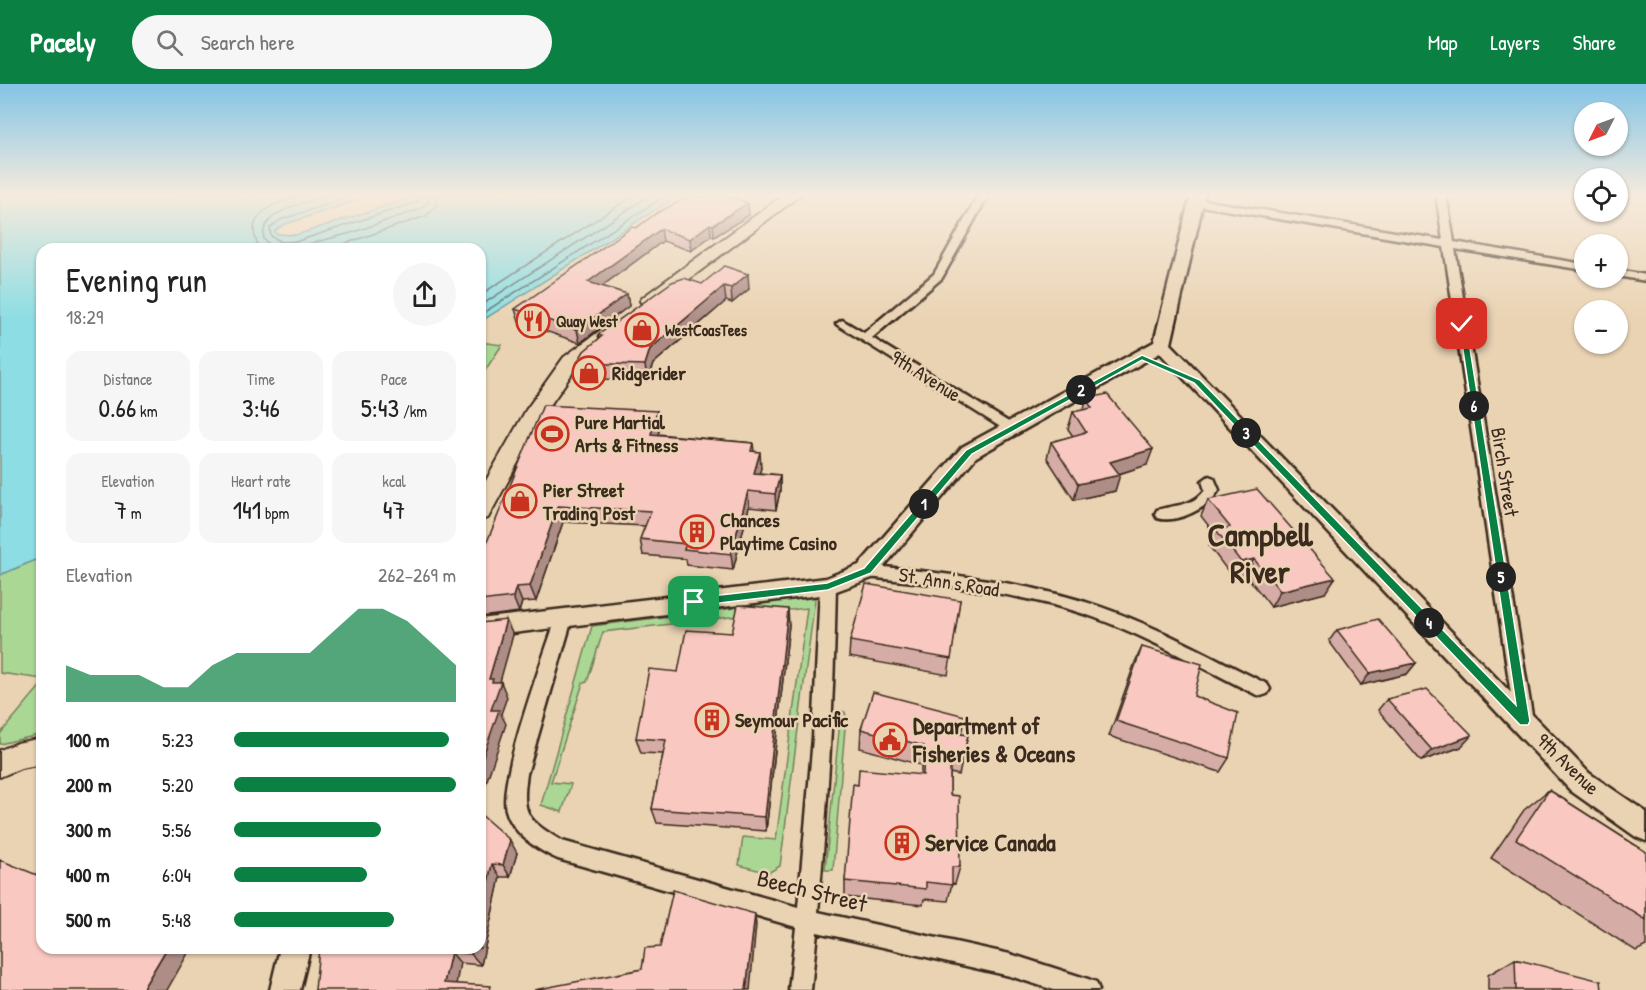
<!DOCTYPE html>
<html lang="en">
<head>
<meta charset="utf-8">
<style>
	body { margin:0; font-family:"Patrick Hand",sans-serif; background:#f6f6f6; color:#222; height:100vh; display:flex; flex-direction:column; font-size:22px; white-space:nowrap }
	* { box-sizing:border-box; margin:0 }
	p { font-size:20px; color:#767676 }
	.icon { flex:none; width:33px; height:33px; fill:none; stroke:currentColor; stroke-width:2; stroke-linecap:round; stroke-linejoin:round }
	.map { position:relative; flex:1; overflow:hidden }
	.details { position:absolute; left:36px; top:159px; width:450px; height:711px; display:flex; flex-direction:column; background:#fff; border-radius:18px; box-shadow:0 2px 4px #0004 }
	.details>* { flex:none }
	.needle { width:39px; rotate:228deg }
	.controls { position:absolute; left:1574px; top:18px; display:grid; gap:12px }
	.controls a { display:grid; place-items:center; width:54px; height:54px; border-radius:50%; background:#fff; box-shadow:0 2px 4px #0004; font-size:30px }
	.pin { position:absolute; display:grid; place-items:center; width:51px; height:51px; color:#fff; margin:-26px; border-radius:12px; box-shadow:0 3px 9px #0006 }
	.km { position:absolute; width:30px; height:30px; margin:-15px; border-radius:50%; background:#222; color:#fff; font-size:16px; line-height:30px; text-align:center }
	.round { display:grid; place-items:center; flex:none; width:63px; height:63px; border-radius:32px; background:#f6f6f6 }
	.head { display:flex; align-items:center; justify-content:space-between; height:102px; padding:0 30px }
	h1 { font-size:33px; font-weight:600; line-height:45px }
	.figures { display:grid; grid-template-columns:repeat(3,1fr); gap:9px; height:102px; padding:6px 30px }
	.figures div { display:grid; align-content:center; border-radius:15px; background:#f6f6f6; text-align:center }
	.figures b { font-size:26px; font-weight:600 }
	.figures small { font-size:16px; font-weight:400 }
	.figures p { font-size:16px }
	.chart { height:168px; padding:12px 30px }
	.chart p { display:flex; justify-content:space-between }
	.chart svg { width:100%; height:108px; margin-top:6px; fill:#0b8043; opacity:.7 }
	ul { padding:0 30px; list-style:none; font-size:20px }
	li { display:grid; grid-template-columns:96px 72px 1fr; align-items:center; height:45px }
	li i { height:15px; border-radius:8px; background:#0b8043 }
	header { display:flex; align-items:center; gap:36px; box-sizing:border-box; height:84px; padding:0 30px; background:#0b8043; color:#fff }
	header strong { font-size:28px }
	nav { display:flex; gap:33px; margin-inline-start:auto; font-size:21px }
	.search { width:420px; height:54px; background:#f6f6f6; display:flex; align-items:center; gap:15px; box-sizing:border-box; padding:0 21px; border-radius:33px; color:#767676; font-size:22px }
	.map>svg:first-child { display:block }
	.green { fill:#abd795; stroke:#73805a; stroke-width:1.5 }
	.water { fill:#8cdde4; stroke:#6c9595; stroke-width:1.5 }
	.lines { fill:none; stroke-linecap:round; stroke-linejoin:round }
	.shore { stroke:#5b726d; stroke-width:1.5 }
	.street-casing { stroke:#3b2a1e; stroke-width:5 }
	.secondary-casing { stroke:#3b2a1e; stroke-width:5 }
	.primary-casing { stroke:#3b2a1e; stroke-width:4 }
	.street { fill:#ead3b3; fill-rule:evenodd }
	.secondary { fill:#ead3b3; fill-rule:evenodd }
	.primary { fill:#ead3b3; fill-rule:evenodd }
	.wall { fill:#d6ada6; stroke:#3b2a1e; stroke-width:1.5 }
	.shaded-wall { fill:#ae8d87; stroke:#3b2a1e; stroke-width:1.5 }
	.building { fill:#f9c9c1; stroke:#3b2a1e; stroke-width:1.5 }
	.route { fill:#0b8043; stroke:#fff; stroke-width:1.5 }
	.labels { text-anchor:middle; stroke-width:5; stroke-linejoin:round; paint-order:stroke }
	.far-poi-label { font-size:16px; font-weight:bold; fill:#3b2a1e; stroke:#ead3b3; text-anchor:start }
	.poi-label { font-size:20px; font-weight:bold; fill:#3b2a1e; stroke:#ead3b3; text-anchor:start }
	.street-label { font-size:20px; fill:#3b2a1e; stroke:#ead3b3 }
	.near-poi-label { font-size:24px; font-weight:bold; fill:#3b2a1e; stroke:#ead3b3; text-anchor:start }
	.near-street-label { font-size:24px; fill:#3b2a1e; stroke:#ead3b3 }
	.town-label { font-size:32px; font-weight:bold; fill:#3b2a1e; stroke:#ead3b3 }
</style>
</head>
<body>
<header>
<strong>Pacely</strong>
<div class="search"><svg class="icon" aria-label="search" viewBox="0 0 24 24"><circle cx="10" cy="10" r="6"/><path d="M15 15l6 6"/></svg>Search here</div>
<nav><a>Map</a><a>Layers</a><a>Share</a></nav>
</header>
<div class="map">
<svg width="1646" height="906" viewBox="0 0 1646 906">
	<rect width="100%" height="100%" fill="#ead3b3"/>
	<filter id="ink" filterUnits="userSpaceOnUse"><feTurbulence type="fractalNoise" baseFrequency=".0167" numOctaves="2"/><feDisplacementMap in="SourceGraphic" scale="12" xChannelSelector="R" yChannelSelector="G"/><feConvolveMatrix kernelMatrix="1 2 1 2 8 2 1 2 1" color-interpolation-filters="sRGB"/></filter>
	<g filter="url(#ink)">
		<path class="green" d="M480,258L502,261L480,294Z
			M42,473V595L0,589V491Z
			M816,508L780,782L768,789L739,781L743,753L776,756L807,524L603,548L587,598L583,599L551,698L571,700L562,728L541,721L592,542L734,524V519Z
			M42,600V650L0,660V650Z
			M841,627L845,628L846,632L833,786H825Z"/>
		<path class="water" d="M0,110H376L283,141L275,147L276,150L296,151L423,110H680L480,238V165H42V473L0,491Z"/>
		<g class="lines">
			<path class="shore" d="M358,110L280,136L270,144L271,152L282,158L298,157L417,118L422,110
				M260,165C239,128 278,119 306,110
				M281,165L270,161L264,155C258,126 313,116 334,110
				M289,165L351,149L420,125L428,118L429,110
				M329,165L426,132L435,123L438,110
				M480,211L636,110
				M480,222L652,110
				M480,231L668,110"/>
			<defs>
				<path id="street" d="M979,110H989L942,194L872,254L1015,342L1017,345L1010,349L836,240L842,236L864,249L934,190Z
					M1436,110H1446L1454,158L1584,180V186L1455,165L1533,637L1530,642L1524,645L1518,642L1515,637L1444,163L1196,121L1191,118L1196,115L1443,156Z
					M1617,186L1646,191V197L1617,192Z
					M1209,392L1214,394L1219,406C1209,424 1177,440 1157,434L1155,430L1157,426C1174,421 1194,422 1205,406L1202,397Z
					M867,481C945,490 1026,497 1101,523C1159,543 1212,573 1267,600L1270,605L1267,610L1261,612L1255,610C1202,584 1149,553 1093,533C1021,508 942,501 867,493L862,491L859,487L862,483Z
					M828,496L834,498L836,502C834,611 828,719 818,828L1010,870L1088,895L1096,898L1099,906H1054L1010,892L817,848L811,906H789L796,843L558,775C537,766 512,749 506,726C498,695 544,571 556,535L558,530L564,529L570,530L572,535L527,690C521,731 527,736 562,757L798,823L813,654L820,502L822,498Z"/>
				<path id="secondary" d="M1191,110H1205L1171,260L1589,689L1646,728V757L1636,753L1571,707L1160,269L976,373L875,493L828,510L480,553V535L826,494L859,481L962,363L1154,258Z
					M280,864H310L300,906H270Z"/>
				<path id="primary" d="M785,110H802L655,221H643L640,217L643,213Z
					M608,244L615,246L617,250L578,281L546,327L488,434L480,436V407L526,326L564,273L601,246Z
					M42,654V680L21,684L0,693V666L17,659Z"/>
			</defs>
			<use href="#street" class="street-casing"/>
			<use href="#secondary" class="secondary-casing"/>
			<use href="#primary" class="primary-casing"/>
			<use href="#street" class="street"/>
			<use href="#secondary" class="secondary"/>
			<use href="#primary" class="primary"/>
		</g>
		<path class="wall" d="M701,114L748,119L749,131L714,153L711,152L691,167L663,157L602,202L627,210L629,222L580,259L519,238L515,225L636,144Z
			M702,200L749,205L732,219L726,217L653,280L647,297L581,294L577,279L599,255L598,251Z
			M1086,315L1147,381L1119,390L1115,407L1074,416L1047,374L1051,358L1073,352L1068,345L1073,328L1084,326Z
			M657,327L660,343L658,350L753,359L754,368L761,384L759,389L780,391V407L776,426L749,423L733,486L687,481L686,475L643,471L640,455L645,442L563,438L536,517L522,518L519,528L480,533V475Z
			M1208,416L1325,509L1271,523L1246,491L1233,494L1209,462L1215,450L1201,432Z
			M960,516L948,591L849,573L850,557Z
			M789,541L766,747L657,739L652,725L663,670L641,669L636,654L678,588L732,549Z
			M1337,546L1416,579L1407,590L1361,601L1329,557Z
			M1142,563L1194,612L1229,674L1220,688L1109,652L1135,578Z
			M1387,615L1461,663L1421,677L1378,626Z
			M861,645L961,650L968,651L959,691L950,689V711L960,783L955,800L952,799L948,817L924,815L923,821L845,813V797L858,701L921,691V681L860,664Z
			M1549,706L1646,768V862L1636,867L1491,774L1524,726Z
			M480,730L517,769L510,793H500L481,881L460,879L315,906Z
			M1515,875L1602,906H1488V891Z"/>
		<path class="shaded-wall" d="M748,119L749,131L714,153L713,141Z
			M710,140L711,152L691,167L690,155Z
			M661,145L663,157L591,210L588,198Z
			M748,190L749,205L732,219L731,204Z
			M724,202L726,217L653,280L647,297L645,281L650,265Z
			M627,210L629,222L580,259L577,246Z
			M657,327L660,343L654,365L651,350Z
			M1153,365L1147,381L1105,394L1110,378Z
			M760,368L761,384L755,405L754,389Z
			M780,391V407L776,426L775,410Z
			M1120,391L1115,407L1074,416L1078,400Z
			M748,407L749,423L733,486L731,470Z
			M558,422L563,438L536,517L530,502Z
			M1254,475L1246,491L1233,494L1241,478Z
			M1335,494L1325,509L1271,523L1280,507Z
			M516,503L522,518L519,528L513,513Z
			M788,525L789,541L766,747L765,733Z
			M506,536L513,551L498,605L501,598L507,613L501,630L506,640L480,717V681L491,626L489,595Z
			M1416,579L1407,590L1361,601L1370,589Z
			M1472,651L1461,663L1421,677L1432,666Z
			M510,756L517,769L510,793L503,781Z
			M492,780L500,793L481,881L471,870L473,864H480V832Z
			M755,830L756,841L750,906H746Z
			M167,864H191L167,906H142Z
			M451,868L460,879L455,906L444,899Z"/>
		<path class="building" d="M708,110H721L748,119L713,141L710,140L690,155L661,145L588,198L627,210L577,246L515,225L632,143L636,144L657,129L692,111L701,114Z
			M724,182L748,190L731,204L724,202L650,265L645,281L577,279L584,267L602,252L598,251L672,198L684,194L702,200Z
			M1107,310L1153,365L1110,378L1120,391L1078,400L1051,358L1086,348L1073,328L1092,324L1086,315Z
			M543,321L657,327L651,350L753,359L751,367L760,368L754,389L780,391L775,410L748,407L731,470L684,465L686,460L640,455L651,427L558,422L530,502L516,503L513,513L480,517V475Z
			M1257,405L1335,494L1280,507L1254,475L1241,478L1216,446L1230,443L1208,416Z
			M866,500L960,516L951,575L850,557Z
			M738,521L788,525L765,733L652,725L666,656L636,654L649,585L678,588L686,546L732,549Z
			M1378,535L1416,579L1370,589L1337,546Z
			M506,536L489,595H493L492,598H501L491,626H499L480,681V539Z
			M1142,563L1202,580L1194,612L1238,629L1229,674L1116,637Z
			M1427,605L1472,651L1432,666L1387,615Z
			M873,608L965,632L961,650L968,651L963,673L950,669V711L959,712L960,783H952V801L926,798V805L845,797L853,700L858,701L859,685L923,691L924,662L861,645Z
			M1549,706L1646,768V836L1516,755Z
			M480,730L510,756L503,781L492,780L480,832Z
			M0,776L42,793V864H167L142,906H0Z
			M673,806L755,830L746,906H534L642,885L645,864L660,863Z
			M319,864H473L471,870L451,868L444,899L491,902L490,906H315Z
			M1515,875L1601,897L1602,906H1516Z"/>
	</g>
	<linearGradient id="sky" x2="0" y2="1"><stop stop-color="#83c4e6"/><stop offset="0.47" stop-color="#f6ebdd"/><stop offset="1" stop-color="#f6ebdd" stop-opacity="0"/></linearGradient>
	<rect width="1646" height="236" fill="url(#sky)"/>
	<path class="route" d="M1459,239L1466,240L1530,637L1528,641H1520L1194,299L1142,276L972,370L871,489L828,506L694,522L689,518L694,514L827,499L864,484L966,366L1142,271L1200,296L1516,621Z"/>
	<defs>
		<symbol id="restaurant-ring" viewBox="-11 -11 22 22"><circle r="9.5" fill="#ead3b3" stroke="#c8321e" stroke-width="1.5"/><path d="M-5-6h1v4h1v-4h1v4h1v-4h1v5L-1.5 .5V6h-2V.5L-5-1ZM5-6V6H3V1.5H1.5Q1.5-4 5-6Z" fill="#c8321e"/></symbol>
		<symbol id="shop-ring" viewBox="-11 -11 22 22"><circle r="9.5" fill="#ead3b3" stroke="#c8321e" stroke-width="1.5"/><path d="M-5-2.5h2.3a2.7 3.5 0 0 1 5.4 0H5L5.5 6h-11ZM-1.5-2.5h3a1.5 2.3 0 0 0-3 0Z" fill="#c8321e"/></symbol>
		<symbol id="stadium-ring" viewBox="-11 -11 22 22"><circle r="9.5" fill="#ead3b3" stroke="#c8321e" stroke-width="1.5"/><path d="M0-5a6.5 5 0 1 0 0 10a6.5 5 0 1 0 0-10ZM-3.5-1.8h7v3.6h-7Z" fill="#c8321e"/></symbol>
		<symbol id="building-ring" viewBox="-11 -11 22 22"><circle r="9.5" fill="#ead3b3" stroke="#c8321e" stroke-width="1.5"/><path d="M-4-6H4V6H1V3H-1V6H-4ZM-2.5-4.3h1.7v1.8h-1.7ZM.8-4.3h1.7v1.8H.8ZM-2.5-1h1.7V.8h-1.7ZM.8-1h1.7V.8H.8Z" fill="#c8321e"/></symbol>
		<symbol id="civic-ring" viewBox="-11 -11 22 22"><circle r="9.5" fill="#ead3b3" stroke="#c8321e" stroke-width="1.5"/><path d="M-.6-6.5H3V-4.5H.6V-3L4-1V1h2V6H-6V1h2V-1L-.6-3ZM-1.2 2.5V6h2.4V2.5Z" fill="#c8321e"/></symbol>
	</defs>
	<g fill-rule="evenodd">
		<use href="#restaurant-ring" x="514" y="218" width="38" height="38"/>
		<use href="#shop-ring" x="623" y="227" width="38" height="38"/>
		<use href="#shop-ring" x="570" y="270" width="38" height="38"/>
		<use href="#stadium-ring" x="533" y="331" width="38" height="38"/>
		<use href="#shop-ring" x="501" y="398" width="38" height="38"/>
		<use href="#building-ring" x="678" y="429" width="38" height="38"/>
		<use href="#building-ring" x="693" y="617" width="38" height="38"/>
		<use href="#civic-ring" x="871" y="637" width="38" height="38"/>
		<use href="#building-ring" x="883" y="740" width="38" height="38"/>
	</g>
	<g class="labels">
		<g class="far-poi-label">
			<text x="556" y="243">Quay West</text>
			<text x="665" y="252">WestCoasTees</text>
		</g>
		<g class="poi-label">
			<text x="612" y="296">Ridgerider</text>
			<text x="575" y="345">Pure Martial<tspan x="575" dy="23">Arts &amp; Fitness</tspan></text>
			<text x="543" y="413">Pier Street<tspan x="543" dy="23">Trading Post</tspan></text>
			<text x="720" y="443">Chances<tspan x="720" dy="23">Playtime Casino</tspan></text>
			<text x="735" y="643">Seymour Pacific</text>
		</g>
		<g class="street-label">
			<text transform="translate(926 292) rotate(32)" y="7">9th Avenue</text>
			<text transform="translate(1505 388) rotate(81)" y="7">Birch Street</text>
			<text transform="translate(949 498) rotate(9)" y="7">St. Ann's Road</text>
			<text transform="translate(1568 680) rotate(44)" y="7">9th Avenue</text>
		</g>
		<g class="near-poi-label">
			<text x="913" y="650">Department of<tspan x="913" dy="28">Fisheries &amp; Oceans</tspan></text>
			<text x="925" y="767">Service Canada</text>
		</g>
		<g class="near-street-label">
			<text transform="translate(812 807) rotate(14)" y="8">Beech Street</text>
		</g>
		<g class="town-label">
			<text x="1260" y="462">Campbell<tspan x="1260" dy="37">River</tspan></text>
		</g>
	</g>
</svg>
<div class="controls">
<a><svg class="needle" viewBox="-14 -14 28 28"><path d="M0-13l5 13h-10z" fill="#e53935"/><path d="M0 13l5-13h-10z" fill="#767676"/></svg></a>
<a><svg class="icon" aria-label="locate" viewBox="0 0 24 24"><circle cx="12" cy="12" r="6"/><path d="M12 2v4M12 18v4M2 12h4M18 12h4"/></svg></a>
<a>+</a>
<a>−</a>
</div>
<div class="pin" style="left:694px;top:518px;background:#1e9e55"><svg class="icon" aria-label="arrive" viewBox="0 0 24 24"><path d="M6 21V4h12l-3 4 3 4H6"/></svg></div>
<div class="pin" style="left:1462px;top:240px;background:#d93025"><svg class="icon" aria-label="check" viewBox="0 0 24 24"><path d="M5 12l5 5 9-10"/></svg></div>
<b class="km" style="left:924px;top:420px">1</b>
<b class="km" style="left:1081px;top:306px">2</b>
<b class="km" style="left:1246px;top:349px">3</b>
<b class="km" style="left:1429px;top:539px">4</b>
<b class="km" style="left:1501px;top:493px">5</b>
<b class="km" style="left:1474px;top:322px">6</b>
<section class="details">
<div class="head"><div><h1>Evening run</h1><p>18:29</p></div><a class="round"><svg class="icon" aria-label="share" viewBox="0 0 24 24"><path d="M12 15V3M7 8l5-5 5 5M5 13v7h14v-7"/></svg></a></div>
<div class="figures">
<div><p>Distance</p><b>0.66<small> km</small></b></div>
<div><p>Time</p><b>3:46</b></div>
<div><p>Pace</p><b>5:43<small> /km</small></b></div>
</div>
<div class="figures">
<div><p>Elevation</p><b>7<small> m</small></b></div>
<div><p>Heart rate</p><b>141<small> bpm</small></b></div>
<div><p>kcal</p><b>47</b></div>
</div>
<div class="chart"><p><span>Elevation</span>262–269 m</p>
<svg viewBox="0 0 160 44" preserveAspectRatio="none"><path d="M0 44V29L10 33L20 33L30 33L40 38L50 38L60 29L70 24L80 24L90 24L100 24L110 15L120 6L130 6L140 11L150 20L160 29V44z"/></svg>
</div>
<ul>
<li><b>100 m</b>5:23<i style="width:97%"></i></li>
<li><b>200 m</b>5:20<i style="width:100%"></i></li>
<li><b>300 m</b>5:56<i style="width:66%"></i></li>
<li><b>400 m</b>6:04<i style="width:60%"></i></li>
<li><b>500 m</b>5:48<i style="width:72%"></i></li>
</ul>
</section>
</div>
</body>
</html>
